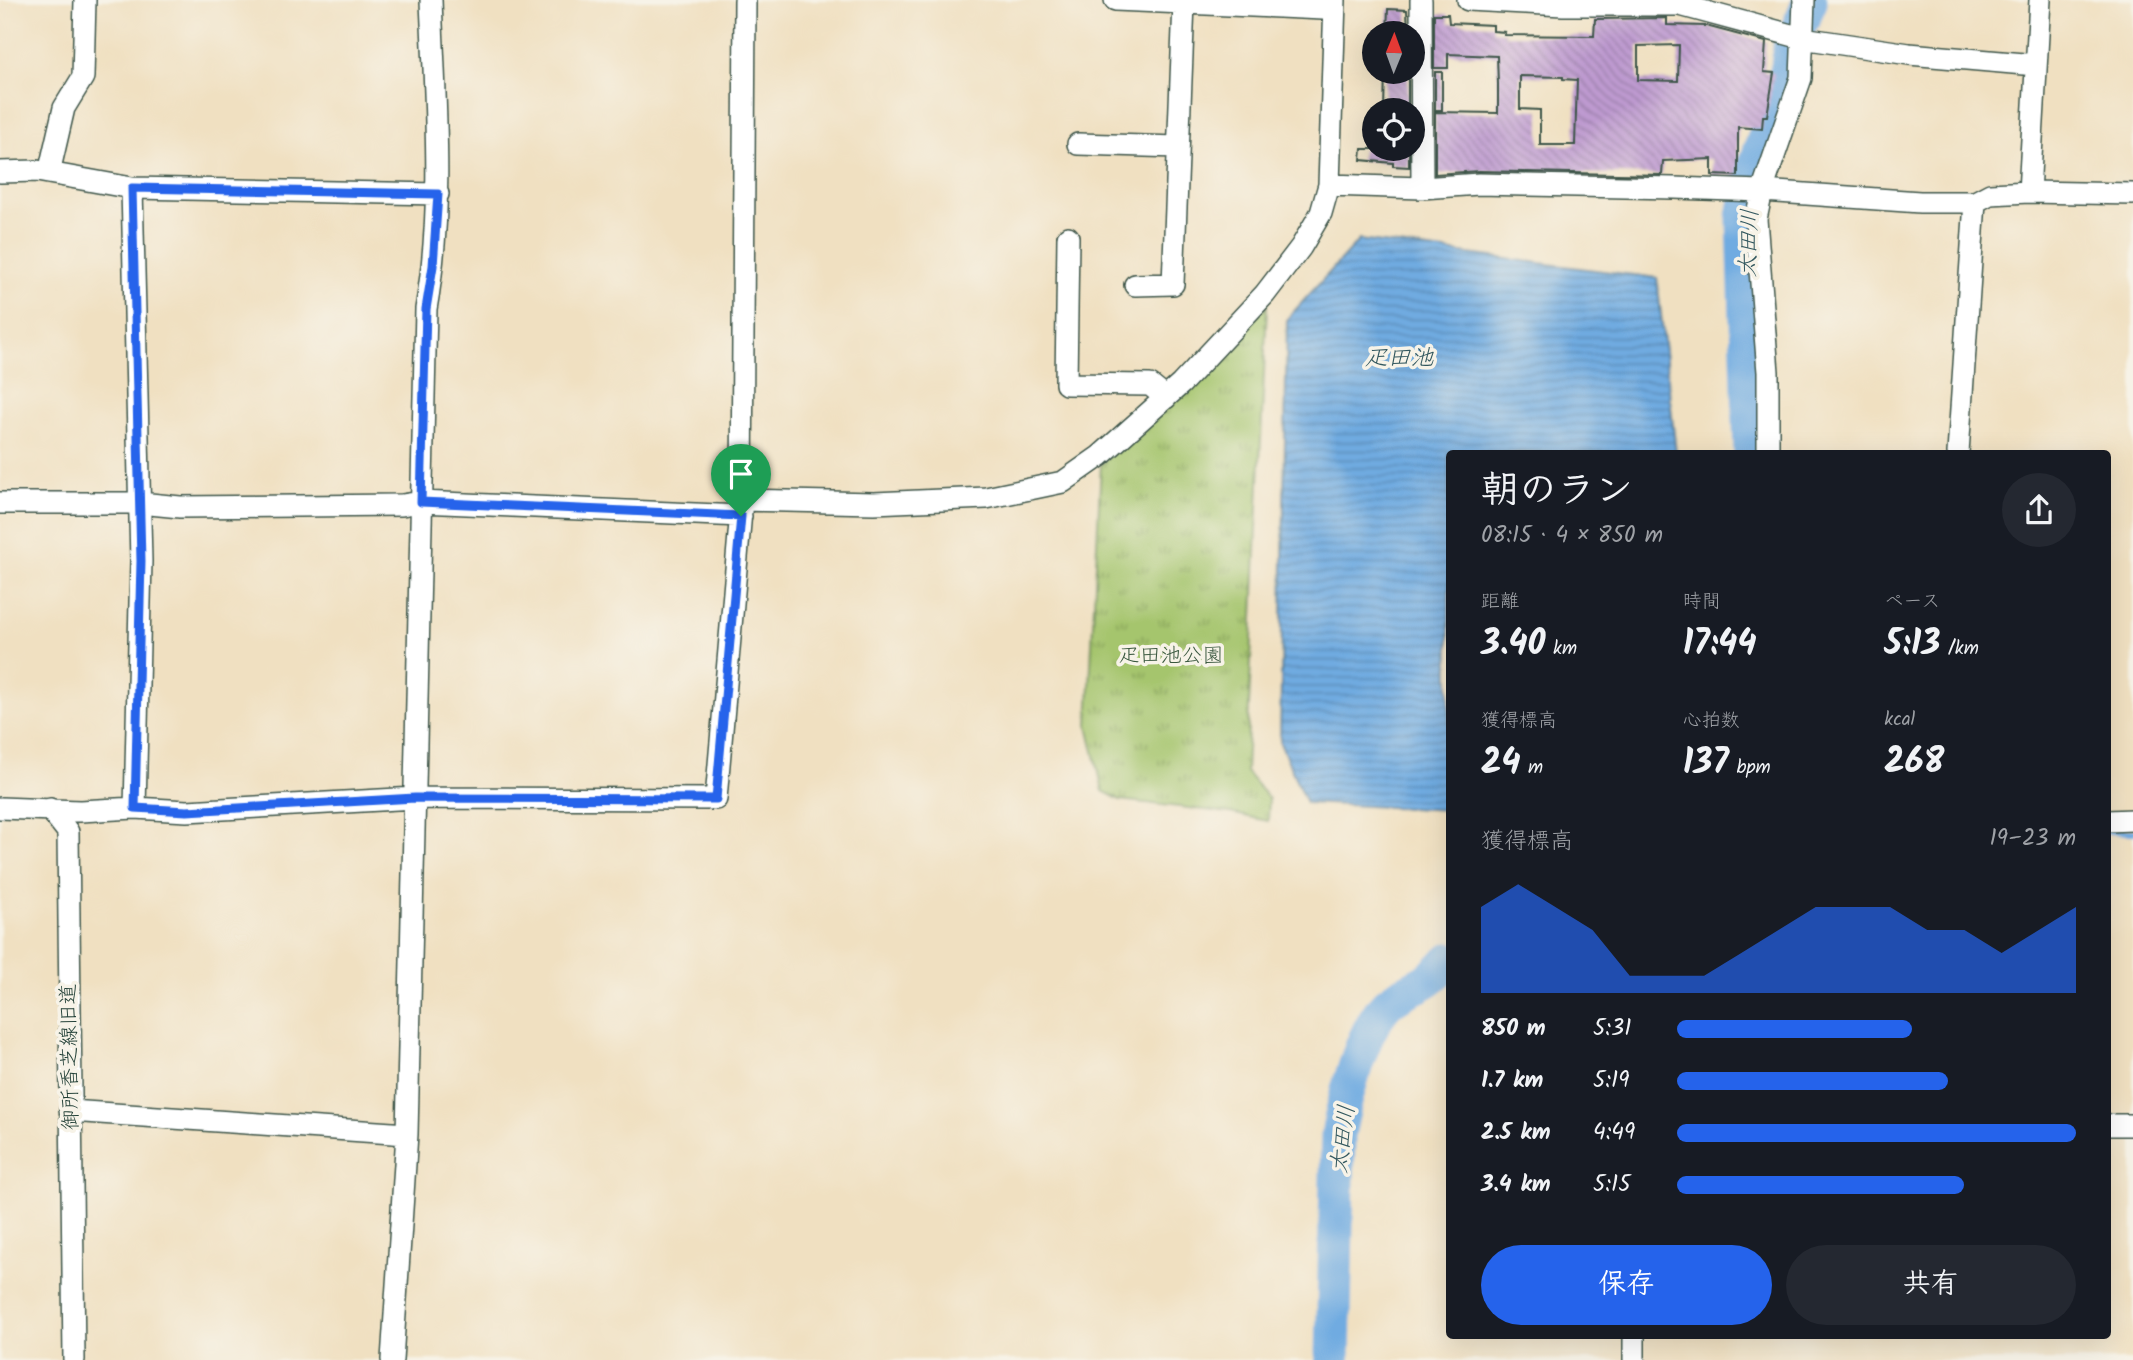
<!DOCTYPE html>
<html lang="ja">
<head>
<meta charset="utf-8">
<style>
	body { margin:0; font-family:Kalam,"Klee One",sans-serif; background:#242831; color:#f1f3f6; height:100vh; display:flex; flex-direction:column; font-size:26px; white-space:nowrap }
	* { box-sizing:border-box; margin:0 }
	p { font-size:23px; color:#9ea1a6 }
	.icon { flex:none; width:38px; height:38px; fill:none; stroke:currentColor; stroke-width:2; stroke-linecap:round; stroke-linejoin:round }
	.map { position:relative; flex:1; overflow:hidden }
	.panel { position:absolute; left:1446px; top:450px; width:665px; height:889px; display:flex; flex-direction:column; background:#171b24; border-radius:7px; box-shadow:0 7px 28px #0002 }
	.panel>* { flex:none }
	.needle { width:46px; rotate:1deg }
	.controls { position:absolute; left:1362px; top:21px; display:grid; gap:14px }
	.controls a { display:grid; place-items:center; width:63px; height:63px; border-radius:50%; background:#171b24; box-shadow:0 7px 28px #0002; font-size:35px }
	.pin { position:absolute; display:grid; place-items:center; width:60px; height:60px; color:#fff; margin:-72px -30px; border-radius:50% 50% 50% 0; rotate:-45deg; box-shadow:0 0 7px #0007 }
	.pin .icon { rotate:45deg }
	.round { display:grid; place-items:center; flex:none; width:74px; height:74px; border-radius:37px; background:#242831 }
	.head { display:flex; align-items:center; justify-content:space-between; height:119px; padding:0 35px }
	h1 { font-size:38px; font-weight:700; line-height:52px }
	.metrics { display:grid; grid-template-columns:repeat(3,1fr); gap:10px; height:119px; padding:7px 35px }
	.metrics div { display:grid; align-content:center }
	.metrics b { font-size:35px; font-weight:700 }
	.metrics small { font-size:19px; font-weight:400 }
	.metrics p { font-size:19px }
	.chart { height:196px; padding:14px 35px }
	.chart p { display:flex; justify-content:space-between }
	.chart svg { width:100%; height:126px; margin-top:7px; fill:#2563eb; opacity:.7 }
	.cta { display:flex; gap:14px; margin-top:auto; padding:14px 35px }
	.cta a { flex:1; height:80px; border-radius:42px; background:#2563eb; color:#fff; font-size:28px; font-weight:700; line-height:80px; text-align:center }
	.cta a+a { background:#242831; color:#f1f3f6 }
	ul { padding:0 35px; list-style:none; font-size:23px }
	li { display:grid; grid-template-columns:112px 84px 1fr; align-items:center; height:52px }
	li i { height:18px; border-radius:9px; background:#2563eb }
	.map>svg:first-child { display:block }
	.park { fill:url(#park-tufts); stroke:#628150; stroke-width:2 }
	.water { fill:url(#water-rules); stroke:#48748a; stroke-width:2 }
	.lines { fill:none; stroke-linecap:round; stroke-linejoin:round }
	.stream { stroke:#70abe1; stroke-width:6 }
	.river { stroke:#70abe1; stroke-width:35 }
	.building { fill:url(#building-back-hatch); fill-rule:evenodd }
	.minor-casing { stroke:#3e5549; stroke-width:24 }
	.minor { stroke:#fff; stroke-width:21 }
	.route-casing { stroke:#fff; stroke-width:14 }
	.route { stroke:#2563eb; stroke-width:9 }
	.labels { text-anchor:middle; stroke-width:7; stroke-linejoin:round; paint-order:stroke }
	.park-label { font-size:21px; fill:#3a583f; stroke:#f7f3e8 }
	.street-label { font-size:21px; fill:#1f3d34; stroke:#f7f3e8 }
	.water-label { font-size:23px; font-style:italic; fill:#33585f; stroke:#f7f3e8 }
</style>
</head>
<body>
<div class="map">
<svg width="2133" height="1360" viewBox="0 0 2133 1360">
	<defs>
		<pattern id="park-tufts" width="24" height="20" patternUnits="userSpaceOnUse" patternTransform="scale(1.75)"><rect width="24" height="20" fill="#a5c56d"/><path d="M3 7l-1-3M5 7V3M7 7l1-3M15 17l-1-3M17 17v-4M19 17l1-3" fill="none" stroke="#86a15a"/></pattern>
		<pattern id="water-rules" width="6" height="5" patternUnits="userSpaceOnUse" patternTransform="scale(1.75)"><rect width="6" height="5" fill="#70abe1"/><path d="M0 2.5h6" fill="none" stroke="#5b8cb7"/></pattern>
		<pattern id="building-back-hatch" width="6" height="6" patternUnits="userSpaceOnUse" patternTransform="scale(1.75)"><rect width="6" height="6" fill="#be9ad0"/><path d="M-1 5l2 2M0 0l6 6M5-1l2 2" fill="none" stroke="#9a7faa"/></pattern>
	</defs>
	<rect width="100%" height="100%" fill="#f7f3e8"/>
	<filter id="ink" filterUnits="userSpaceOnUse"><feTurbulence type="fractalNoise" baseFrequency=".0143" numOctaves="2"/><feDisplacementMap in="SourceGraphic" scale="14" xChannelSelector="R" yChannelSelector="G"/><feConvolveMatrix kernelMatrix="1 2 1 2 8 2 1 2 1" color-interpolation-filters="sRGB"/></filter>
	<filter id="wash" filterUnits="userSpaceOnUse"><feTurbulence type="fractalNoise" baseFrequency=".00686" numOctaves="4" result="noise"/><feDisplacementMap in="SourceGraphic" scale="28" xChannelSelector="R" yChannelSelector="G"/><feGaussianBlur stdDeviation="1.57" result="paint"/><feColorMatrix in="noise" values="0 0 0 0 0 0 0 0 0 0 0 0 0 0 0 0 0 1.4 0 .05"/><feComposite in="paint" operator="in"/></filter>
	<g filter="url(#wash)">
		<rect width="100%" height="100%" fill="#f0e0c1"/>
		<path class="park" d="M1267,306L1246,772L1269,799L1268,821L1230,813L1120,800L1103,791L1088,725L1101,464Z"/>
		<path class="water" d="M1359,240L1657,278L1676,453H1449V810L1306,803L1280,743L1287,319Z"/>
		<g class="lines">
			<path class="stream" d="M2107,831L2133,832"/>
			<path class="river" d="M1751,453L1744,217L1751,179L1788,68L1790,46L1810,2
				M1333,1360L1338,1135C1345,1098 1361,1031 1387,1004C1398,993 1416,988 1429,979C1436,974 1443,967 1449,960"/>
		</g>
		<g id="blocks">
			<path class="building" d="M1388,9L1407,10L1408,33H1387Z
				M1434,14H1448L1449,23L1493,25V31L1505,32L1504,35L1594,36L1595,19L1667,18V25L1706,26L1766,42L1764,72L1774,73L1767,116H1763L1762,129L1738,127V176L1712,175V159L1663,161L1662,175L1479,171L1435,174V112L1498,113V84L1497,56L1448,54V68H1434ZM1679,45L1678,81L1638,80V46ZM1520,76L1563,77V79L1577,80L1575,145H1540V110L1520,109Z
				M1385,72H1408V110H1384Z
				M1435,72H1442V110H1435Z
				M1362,149H1409V167L1393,166V163L1361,160Z"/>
		</g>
	</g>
	<g filter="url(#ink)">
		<use href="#blocks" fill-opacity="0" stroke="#3e5549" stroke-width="2"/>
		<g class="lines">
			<defs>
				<path id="minor" d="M1115,0L1323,9L1333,0
					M1421,0L1422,188
					M1468,0L1563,5H1680L1802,38L1909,54L2036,65
					M1078,144L1178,147
					M0,172L37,171L132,188L438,194
					M49,173L64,108L83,77L85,0
					M1329,185L1422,188L1479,184L1674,188L1762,191L1920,202H1975L1990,194L2029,192L2133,194
					M132,188L141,561L135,808
					M2029,192L2040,0
					M1068,237L1066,384L1150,385L1166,398
					M1135,285L1173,284L1184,3
					M1768,453V372L1756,219L1762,191L1801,78L1804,0
					M1958,453L1975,202
					M742,500L874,503L986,498L1063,482L1100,456L1181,384L1265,294L1301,247L1321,213L1329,185L1335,0
					M0,503H140L180,507L402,505L421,502L741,516
					M0,808L80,811L135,808L187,811L415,798L716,799L742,500L745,0
					M50,809L68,832L74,1360
					M2107,821L2133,820
					M70,1111L407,1134
					M2107,1125H2133
					M392,1360L407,1134L426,309C444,207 435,103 431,0
					M1634,1360V1335"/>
			</defs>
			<use href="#minor" class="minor-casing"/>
			<use href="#minor" class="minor"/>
		</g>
	</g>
	<g class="lines" filter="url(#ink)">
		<defs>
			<path id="route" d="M132,188L438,194L433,266L426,309L421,502L741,516L716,799L415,798L187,811L135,808L141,561Z"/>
		</defs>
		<use href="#route" class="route-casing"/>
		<use href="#route" class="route"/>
	</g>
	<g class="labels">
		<g class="park-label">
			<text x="1171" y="662">疋田池公園</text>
		</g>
		<g class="street-label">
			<text transform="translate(69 1057) rotate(-91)" y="7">御所香芝線旧道</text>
		</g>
		<g class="water-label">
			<text transform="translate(1748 243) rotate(-88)" y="8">太田川</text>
			<text x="1399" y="365">疋田池</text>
			<text transform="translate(1342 1139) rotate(-83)" y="8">太田川</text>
		</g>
	</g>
</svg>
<div class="controls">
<a><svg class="needle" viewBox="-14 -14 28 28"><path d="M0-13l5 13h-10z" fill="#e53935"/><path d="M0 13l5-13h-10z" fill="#9ea1a6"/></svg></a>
<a><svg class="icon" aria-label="locate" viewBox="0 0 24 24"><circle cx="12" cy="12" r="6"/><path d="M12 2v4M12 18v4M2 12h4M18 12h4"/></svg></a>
</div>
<div class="pin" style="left:741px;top:516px;background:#1e9e55"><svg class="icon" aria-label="arrive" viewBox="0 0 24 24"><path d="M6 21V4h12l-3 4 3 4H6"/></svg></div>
<section class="panel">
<div class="head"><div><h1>朝のラン</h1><p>08:15 · 4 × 850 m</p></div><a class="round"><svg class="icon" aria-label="share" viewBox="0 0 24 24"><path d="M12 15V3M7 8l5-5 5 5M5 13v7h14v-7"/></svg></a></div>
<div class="metrics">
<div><p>距離</p><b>3.40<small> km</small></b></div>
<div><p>時間</p><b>17:44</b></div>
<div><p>ペース</p><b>5:13<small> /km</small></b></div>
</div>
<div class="metrics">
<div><p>獲得標高</p><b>24<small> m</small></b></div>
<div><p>心拍数</p><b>137<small> bpm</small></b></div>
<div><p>kcal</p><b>268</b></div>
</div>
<div class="chart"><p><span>獲得標高</span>19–23 m</p>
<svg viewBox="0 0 160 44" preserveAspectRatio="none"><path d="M0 44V14L10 6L20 14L30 22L40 38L50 38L60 38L70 30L80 22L90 14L100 14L110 14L120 22L130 22L140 30L150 22L160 14V44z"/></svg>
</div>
<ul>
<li><b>850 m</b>5:31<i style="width:59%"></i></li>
<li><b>1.7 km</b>5:19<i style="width:68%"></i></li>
<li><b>2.5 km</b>4:49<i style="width:100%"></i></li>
<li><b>3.4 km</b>5:15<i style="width:72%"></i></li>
</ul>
<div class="cta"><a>保存</a><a>共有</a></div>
</section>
</div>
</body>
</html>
